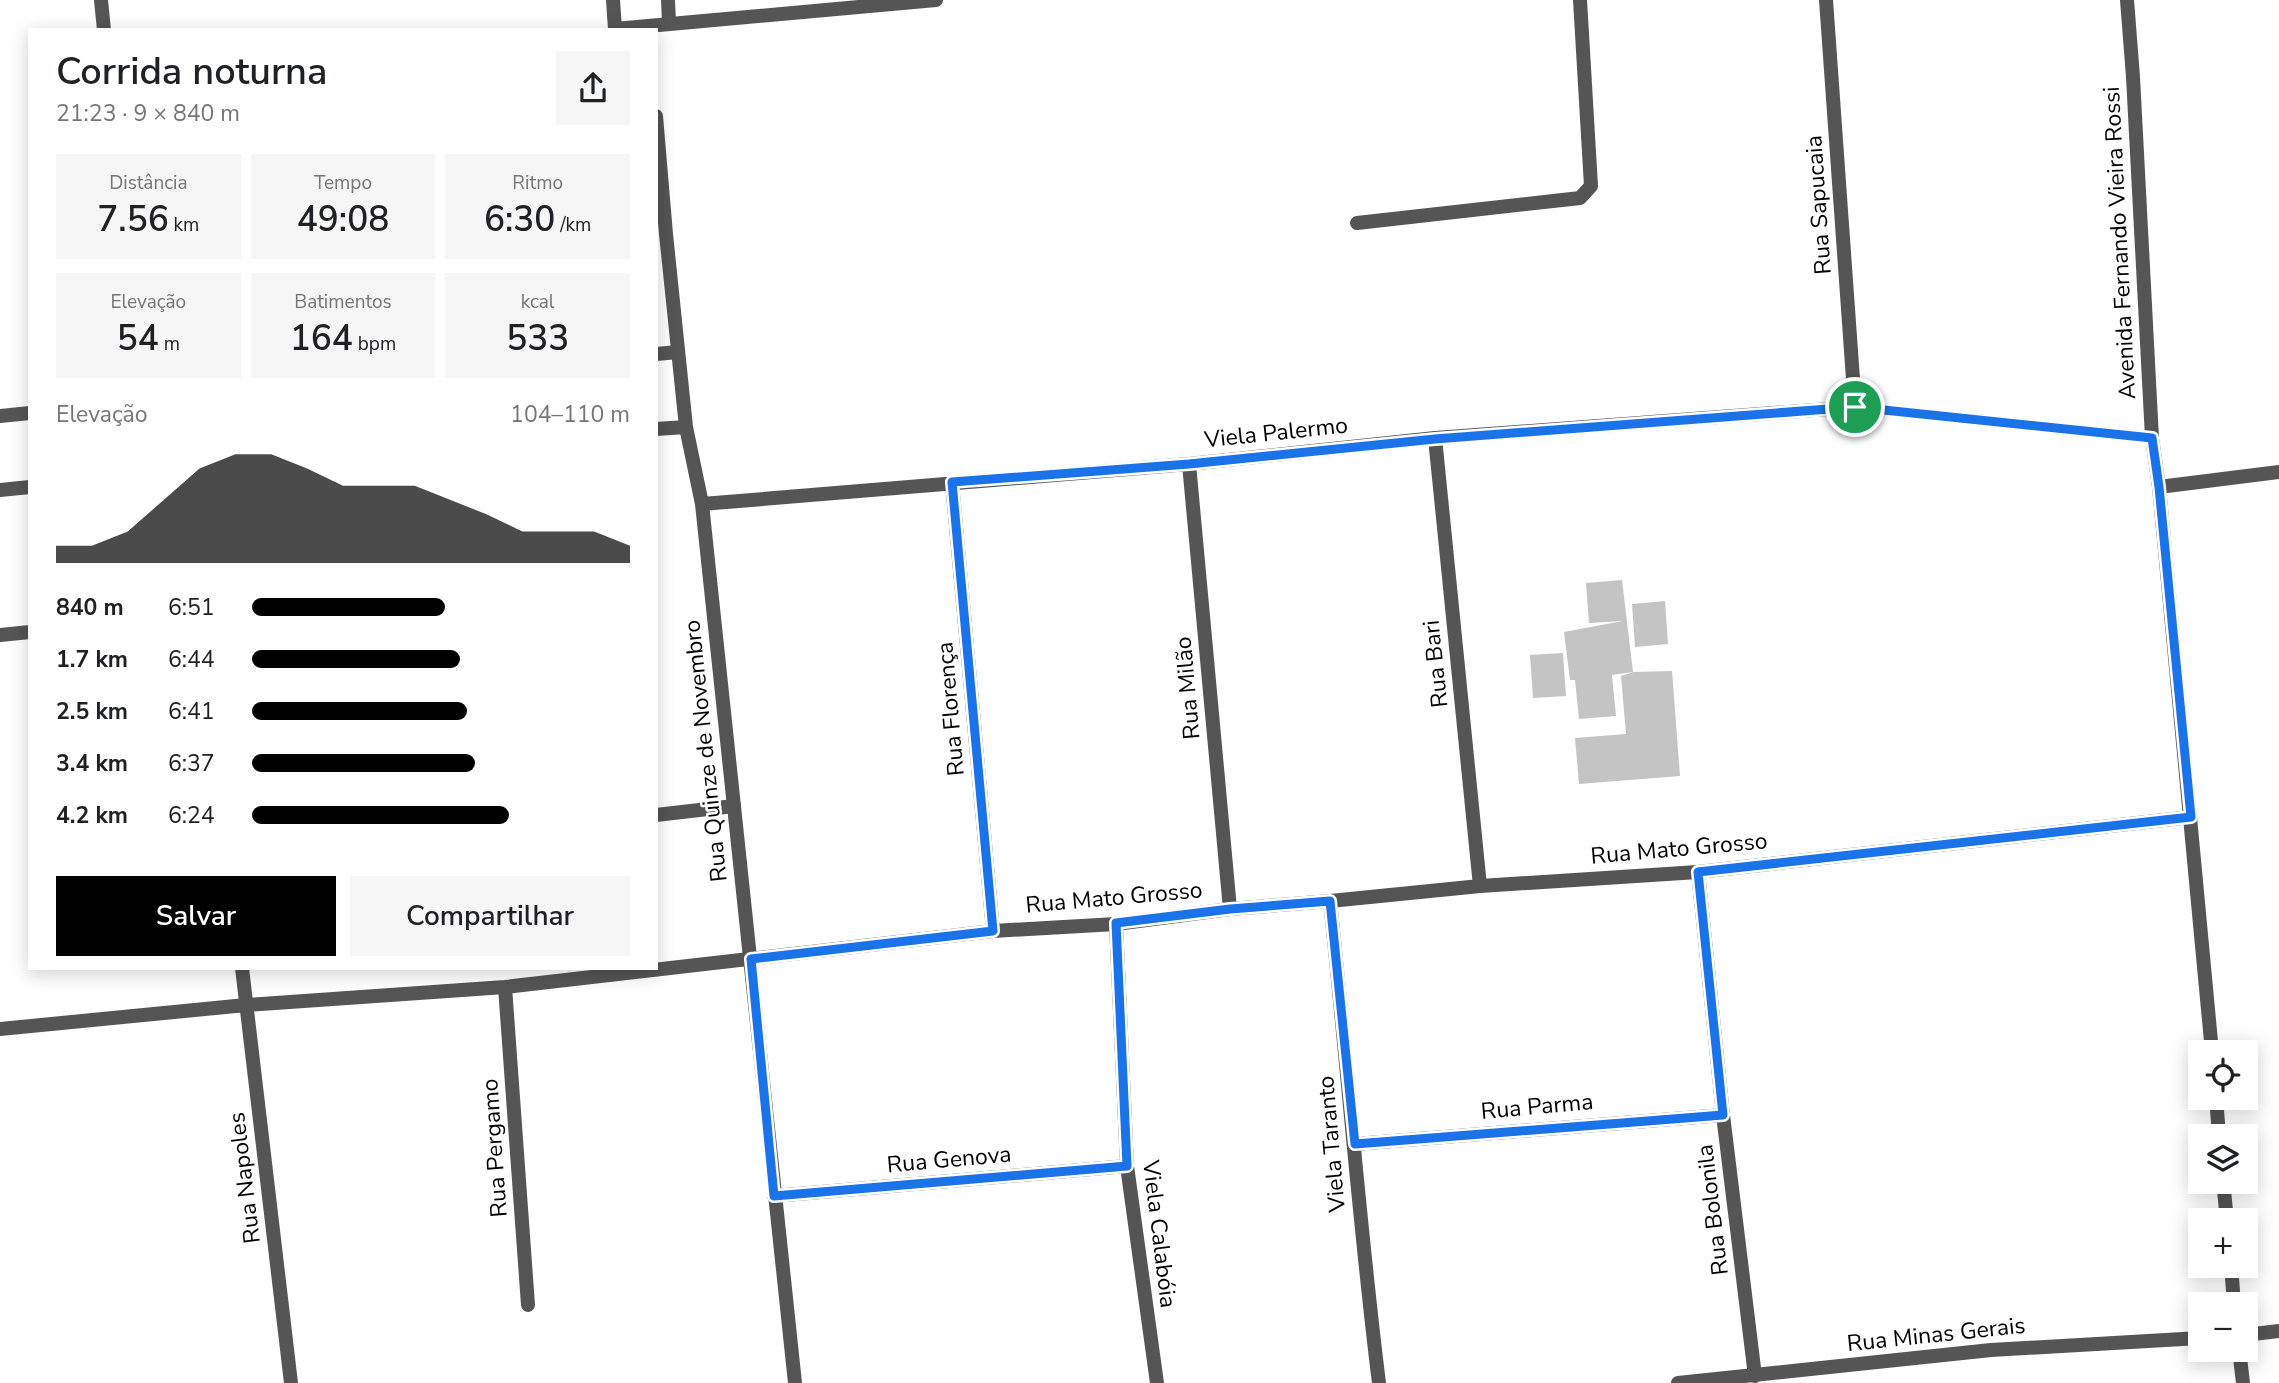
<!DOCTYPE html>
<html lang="pt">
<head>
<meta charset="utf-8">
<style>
	body { margin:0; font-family:"Nunito Sans",sans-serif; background:#f6f6f6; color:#202124; height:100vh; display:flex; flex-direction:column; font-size:26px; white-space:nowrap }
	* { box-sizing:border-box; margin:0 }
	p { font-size:23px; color:#757577 }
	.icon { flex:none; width:38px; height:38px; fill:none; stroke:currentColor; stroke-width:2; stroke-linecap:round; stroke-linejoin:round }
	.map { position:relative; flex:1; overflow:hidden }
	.drawer { position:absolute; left:28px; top:28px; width:630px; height:942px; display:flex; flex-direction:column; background:#fff; border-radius:0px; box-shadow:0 4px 18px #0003 }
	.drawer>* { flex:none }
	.controls { position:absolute; left:2188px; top:1040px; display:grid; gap:14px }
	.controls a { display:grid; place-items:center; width:70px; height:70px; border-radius:0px; background:#fff; box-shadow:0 4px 18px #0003; font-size:35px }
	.pin { position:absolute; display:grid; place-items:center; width:60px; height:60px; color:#fff; margin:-30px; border:4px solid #fff; border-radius:50%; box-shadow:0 2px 7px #0007 }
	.round { display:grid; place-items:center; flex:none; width:74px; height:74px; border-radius:0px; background:#f6f6f6 }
	.summary { display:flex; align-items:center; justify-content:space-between; height:119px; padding:0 28px }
	h1 { font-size:38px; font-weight:600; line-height:52px }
	.figures { display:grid; grid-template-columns:repeat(3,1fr); gap:10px; height:119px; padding:7px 28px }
	.figures div { display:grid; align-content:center; border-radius:0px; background:#f6f6f6; text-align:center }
	.figures b { font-size:35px; font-weight:600 }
	.figures small { font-size:19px; font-weight:400 }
	.figures p { font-size:19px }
	.chart { height:196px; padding:14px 28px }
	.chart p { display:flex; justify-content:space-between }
	.chart svg { width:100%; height:126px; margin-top:7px; fill:#000; opacity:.7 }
	.cta { display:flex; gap:14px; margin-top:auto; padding:14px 28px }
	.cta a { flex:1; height:80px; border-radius:0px; background:#000; color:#fff; font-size:28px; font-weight:600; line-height:80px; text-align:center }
	.cta a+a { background:#f6f6f6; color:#202124 }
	ul { padding:0 28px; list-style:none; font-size:23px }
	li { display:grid; grid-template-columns:112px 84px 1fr; align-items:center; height:52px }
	li i { height:18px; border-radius:9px; background:#000 }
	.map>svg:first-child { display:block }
	.building { fill:#c4c4c4 }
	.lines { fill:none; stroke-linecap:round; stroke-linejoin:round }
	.path { stroke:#777; stroke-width:4.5; stroke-dasharray:2 3.5; stroke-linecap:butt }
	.service { stroke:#555; stroke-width:14 }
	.minor { stroke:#555; stroke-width:14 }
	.tertiary { stroke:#555; stroke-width:14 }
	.route-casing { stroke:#fff; stroke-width:14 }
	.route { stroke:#1a73e8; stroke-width:9 }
	.labels { text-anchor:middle; stroke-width:5; stroke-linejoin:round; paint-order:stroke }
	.street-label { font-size:23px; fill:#000; stroke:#fff }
</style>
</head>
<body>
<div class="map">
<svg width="2279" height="1383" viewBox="0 0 2279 1383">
	<rect width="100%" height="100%" fill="#fff"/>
	<path class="building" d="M1622,580L1633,672L1612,675L1616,716L1579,719L1575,680H1570L1564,632L1623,621L1589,623L1586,583Z
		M1665,601L1668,644L1635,647L1632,604Z
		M1563,653L1566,696L1533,698L1530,655Z
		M1672,671L1680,776L1579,784L1575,738L1626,734L1621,676L1633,672Z"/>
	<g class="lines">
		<path class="path" d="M1881,409L2126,435"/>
		<path class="service" d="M101,0L104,30
			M1357,223L1580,198L1591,186L1580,0
			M0,635L30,632
			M656,815L734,806"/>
		<path class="minor" d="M613,0L615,29L936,0
			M668,0L669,23
			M656,116L666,234L686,427L702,504L795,1383
			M656,354L678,352
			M0,416L30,413
			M656,429L686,427
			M1435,438L1480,886
			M1189,464L1230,909
			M952,483L993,931
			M2159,487L2279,472
			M0,490L30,487
			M702,504L1189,464L1435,438L1855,407L1826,0
			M1698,872L1723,1115L1755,1376
			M1330,901C1347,1062 1359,1223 1379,1383
			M1116,924L1127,1166L1157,1383
			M242,968L291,1383
			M505,987L528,1305
			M0,1029L246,1005L505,987L993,931L1116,924L1230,909L1330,901L1480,886L1698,872L2191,817
			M1355,1144L1723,1115
			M774,1196L1127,1166
			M2245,1335L2279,1331
			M1678,1383L1991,1350L2200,1338"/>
		<path class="tertiary" d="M2127,0L2133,77L2152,438L2159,487L2212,1052
			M2216,1097L2219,1136
			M2223,1181L2227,1220
			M2231,1265L2234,1304
			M2239,1349L2243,1383"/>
	</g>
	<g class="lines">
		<defs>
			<path id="route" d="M1855,407L2152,438L2159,487L2191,817L1698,872L1723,1115L1355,1144L1330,901L1230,909L1116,923L1127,1166L774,1196L751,959L993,931L952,482L1189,464L1435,439Z"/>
		</defs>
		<use href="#route" class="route-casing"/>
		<use href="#route" class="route"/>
	</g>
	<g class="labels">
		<g class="street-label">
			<text transform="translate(1818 205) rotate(-94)" y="8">Rua Sapucaia</text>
			<text transform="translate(2119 243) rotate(-93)" y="8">Avenida Fernando Vieira Rossi</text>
			<text transform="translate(1276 432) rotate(-6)" y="8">Viela Palermo</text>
			<text transform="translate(1435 664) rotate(-96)" y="8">Rua Bari</text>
			<text transform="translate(1187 688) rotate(-95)" y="8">Rua Milão</text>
			<text transform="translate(950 709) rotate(-95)" y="8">Rua Florença</text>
			<text transform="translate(705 751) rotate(-96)" y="8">Rua Quinze de Novembro</text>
			<text transform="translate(1679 848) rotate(-5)" y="8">Rua Mato Grosso</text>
			<text transform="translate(1114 897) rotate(-5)" y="8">Rua Mato Grosso</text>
			<text transform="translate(1537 1106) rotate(-5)" y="8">Rua Parma</text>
			<text transform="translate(1331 1144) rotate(-95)" y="8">Viela Taranto</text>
			<text transform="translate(494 1148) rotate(-94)" y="8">Rua Pergamo</text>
			<text transform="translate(949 1159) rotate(-5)" y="8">Rua Genova</text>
			<text transform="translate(244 1178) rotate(-97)" y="8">Rua Napoles</text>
			<text transform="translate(1712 1210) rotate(-97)" y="8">Rua Bolonila</text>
			<text transform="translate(1160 1234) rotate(83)" y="8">Viela Calabóia</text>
			<text transform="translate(1936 1334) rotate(-6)" y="8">Rua Minas Gerais</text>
		</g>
	</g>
</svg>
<div class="controls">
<a><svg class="icon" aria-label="locate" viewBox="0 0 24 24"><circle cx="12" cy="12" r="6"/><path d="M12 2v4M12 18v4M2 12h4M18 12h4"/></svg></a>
<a><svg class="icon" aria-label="layers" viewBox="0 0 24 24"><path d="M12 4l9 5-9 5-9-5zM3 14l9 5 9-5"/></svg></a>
<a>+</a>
<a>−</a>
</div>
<div class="pin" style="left:1855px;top:407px;background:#1e9e55"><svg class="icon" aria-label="arrive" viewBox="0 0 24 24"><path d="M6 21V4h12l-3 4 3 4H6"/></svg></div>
<section class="drawer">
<div class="summary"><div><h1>Corrida noturna</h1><p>21:23 · 9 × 840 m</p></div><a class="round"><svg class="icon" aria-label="share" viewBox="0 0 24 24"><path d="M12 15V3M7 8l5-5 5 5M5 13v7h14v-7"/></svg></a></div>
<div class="figures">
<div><p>Distância</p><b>7.56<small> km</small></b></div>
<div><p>Tempo</p><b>49:08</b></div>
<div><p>Ritmo</p><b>6:30<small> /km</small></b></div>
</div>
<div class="figures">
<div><p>Elevação</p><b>54<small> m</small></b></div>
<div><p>Batimentos</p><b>164<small> bpm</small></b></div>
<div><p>kcal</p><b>533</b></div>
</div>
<div class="chart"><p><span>Elevação</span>104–110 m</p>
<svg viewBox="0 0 160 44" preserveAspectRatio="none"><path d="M0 44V38L10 38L20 33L30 22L40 11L50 6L60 6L70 11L80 17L90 17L100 17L110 22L120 27L130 33L140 33L150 33L160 38V44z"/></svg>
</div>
<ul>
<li><b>840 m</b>6:51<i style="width:51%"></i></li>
<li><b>1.7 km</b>6:44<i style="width:55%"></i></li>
<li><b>2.5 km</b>6:41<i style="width:57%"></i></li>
<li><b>3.4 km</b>6:37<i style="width:59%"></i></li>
<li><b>4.2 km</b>6:24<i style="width:68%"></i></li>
</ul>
<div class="cta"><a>Salvar</a><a>Compartilhar</a></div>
</section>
</div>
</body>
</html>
